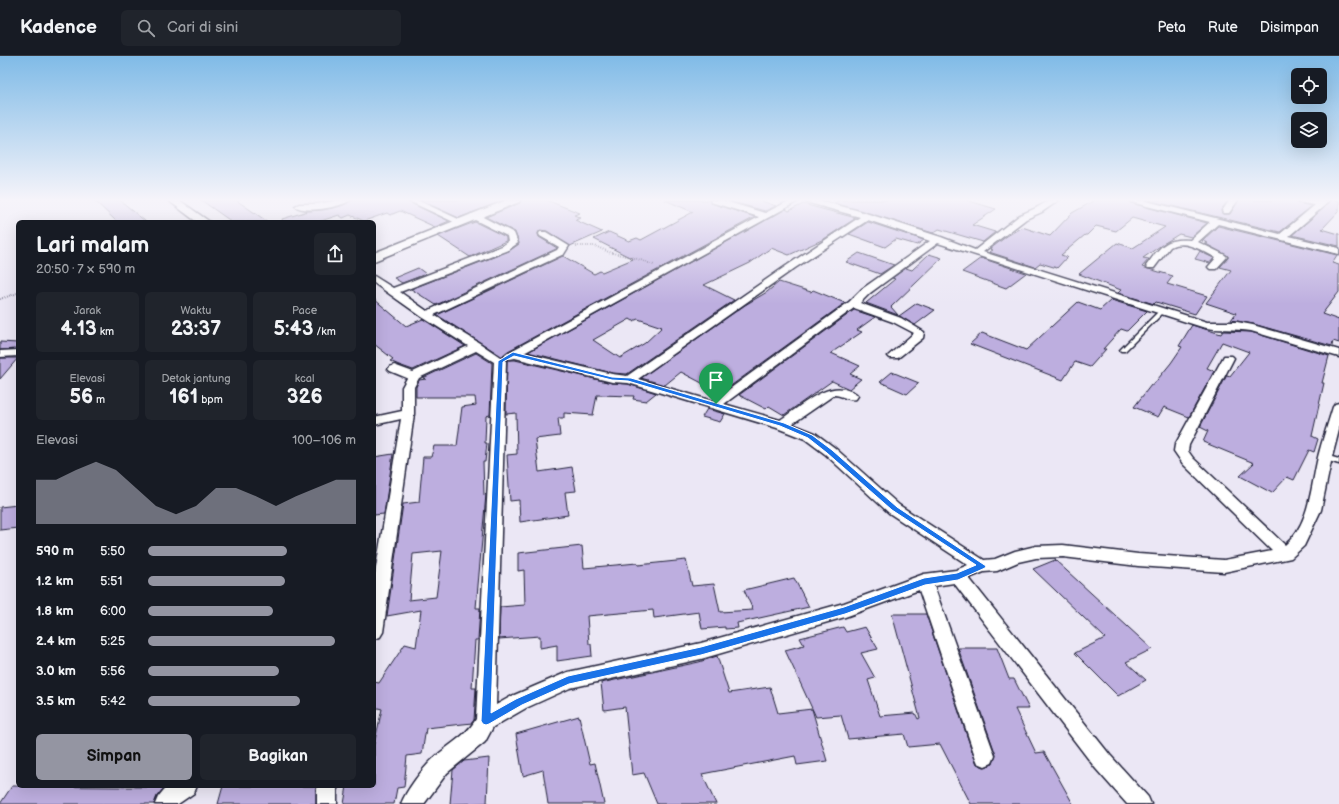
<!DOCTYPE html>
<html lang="id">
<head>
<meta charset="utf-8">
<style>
	body { margin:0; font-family:"Balsamiq Sans",sans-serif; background:#20242c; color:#f1f3f6; height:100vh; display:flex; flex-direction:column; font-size:15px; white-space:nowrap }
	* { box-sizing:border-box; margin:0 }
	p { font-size:13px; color:#9ea1a6 }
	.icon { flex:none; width:22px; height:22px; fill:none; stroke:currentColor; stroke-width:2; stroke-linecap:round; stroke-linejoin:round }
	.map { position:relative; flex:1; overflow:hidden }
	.details { position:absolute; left:16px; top:164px; width:360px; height:568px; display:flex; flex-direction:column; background:#171b24; border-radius:6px; box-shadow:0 4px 16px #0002 }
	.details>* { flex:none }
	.controls { position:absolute; left:1291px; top:12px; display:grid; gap:8px }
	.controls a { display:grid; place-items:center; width:36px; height:36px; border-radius:6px; background:#171b24; box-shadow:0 4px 16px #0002; font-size:20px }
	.pin { position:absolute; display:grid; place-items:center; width:34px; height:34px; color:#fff; margin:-41px -17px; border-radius:50% 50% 50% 0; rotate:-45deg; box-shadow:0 0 4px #0007 }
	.pin .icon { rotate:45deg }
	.round { display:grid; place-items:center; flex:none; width:42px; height:42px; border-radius:6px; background:#20242c }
	.head { display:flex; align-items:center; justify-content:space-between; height:68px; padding:0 20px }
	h1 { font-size:22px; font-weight:700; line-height:30px }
	.metrics { display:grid; grid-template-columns:repeat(3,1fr); gap:6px; height:68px; padding:4px 20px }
	.metrics div { display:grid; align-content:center; border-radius:6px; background:#20242c; text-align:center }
	.metrics b { font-size:20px; font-weight:700 }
	.metrics small { font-size:11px; font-weight:400 }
	.metrics p { font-size:11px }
	.chart { height:112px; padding:8px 20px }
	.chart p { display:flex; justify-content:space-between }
	.chart svg { width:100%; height:72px; margin-top:4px; fill:#9495a2; opacity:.7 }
	.action { display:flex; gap:8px; margin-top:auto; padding:8px 20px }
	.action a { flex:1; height:46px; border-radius:6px; background:#9495a2; color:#111; font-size:16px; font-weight:700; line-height:46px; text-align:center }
	.action a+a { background:#20242c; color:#f1f3f6 }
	ul { padding:0 20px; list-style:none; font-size:13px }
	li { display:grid; grid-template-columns:64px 48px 1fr; align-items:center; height:30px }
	li i { height:10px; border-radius:5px; background:#9495a2 }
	header { display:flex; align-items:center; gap:24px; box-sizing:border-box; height:56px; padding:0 20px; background:#171b24; border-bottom:1px solid #363941 }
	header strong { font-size:19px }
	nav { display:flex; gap:22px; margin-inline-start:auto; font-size:14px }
	.search { width:280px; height:36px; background:#20242c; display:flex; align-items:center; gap:10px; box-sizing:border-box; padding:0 14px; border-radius:6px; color:#9ea1a6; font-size:15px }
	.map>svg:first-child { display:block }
	.building { fill:#bdaedf; stroke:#22223b; fill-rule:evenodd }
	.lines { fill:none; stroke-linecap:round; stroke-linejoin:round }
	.service-casing { stroke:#22223b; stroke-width:3 }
	.minor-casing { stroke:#22223b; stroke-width:3 }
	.tertiary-casing { stroke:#22223b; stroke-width:3 }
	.path { stroke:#22223b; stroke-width:2; stroke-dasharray:0.5 2; stroke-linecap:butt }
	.service { fill:#fff; fill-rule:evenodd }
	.minor { fill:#fff; fill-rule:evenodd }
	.tertiary { fill:#fff; fill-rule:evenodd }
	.route { fill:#1a73e8; stroke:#fff; fill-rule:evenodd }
</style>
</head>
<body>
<header>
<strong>Kadence</strong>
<div class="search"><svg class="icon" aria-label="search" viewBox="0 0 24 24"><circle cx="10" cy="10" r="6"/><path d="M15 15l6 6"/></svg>Cari di sini</div>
<nav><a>Peta</a><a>Rute</a><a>Disimpan</a></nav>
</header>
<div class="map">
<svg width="1339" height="748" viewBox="0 0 1339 748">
	<rect width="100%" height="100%" fill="#ebe7f5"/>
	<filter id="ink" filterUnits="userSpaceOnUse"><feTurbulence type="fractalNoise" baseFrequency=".025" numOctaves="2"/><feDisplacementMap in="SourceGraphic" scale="8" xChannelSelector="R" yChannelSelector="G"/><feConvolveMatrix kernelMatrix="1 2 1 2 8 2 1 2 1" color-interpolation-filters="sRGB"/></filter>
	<g filter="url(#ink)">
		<path class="building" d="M94,144H120L146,166H117Z
			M201,144H236L268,166H232Z
			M351,144H406V145L449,165L435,171L400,155L390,159L387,157L364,165L350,159L343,162L339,159L318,166H283L282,163L308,155L323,154L340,150L346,148Z
			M420,144H504L459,162Z
			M521,144H546L580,157L574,159L581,162L575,164L602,176L570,190L547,175L540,174L538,177L539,181L557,192L556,193L436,249L411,233L509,195L519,188L515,176L486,161L520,147Z
			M665,144H709L711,147L755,161L508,295L503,299V301L437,259L563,200L594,218L600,215L602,216L633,203L594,183L609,176L629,185L637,182L641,184L693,156Z
			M725,144H759L776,150L765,155Z
			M839,144H966L996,153L972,169L995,176L983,186L939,173L933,177L834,147Z
			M1095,144H1129L1131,147L1207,167L1191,181L1179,178L1163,188L1143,202L1149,203L1142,211L1173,220L1167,228L1207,240L1195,258L1156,246L1154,248L1118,237L1121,234L1079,218L1117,187L1133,192L1165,171L1132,162L1116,175L1096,170L1087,179H1085L1061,199L1067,201L1057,212L1040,207L1035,211L989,196L993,194L990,193L1007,180L1022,171L1050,180L1072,157Z
			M1147,144H1228L1221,154L1223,158H1230L1239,144H1295L1297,147L1312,150L1280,176Z
			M1330,144H1339V155L1322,173L1339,178V190L1292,179L1325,151Z
			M803,148L856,162L824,183L789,199L771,192L750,207L704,229L734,244L627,318L612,317L528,296L786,153L789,155ZM630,263L633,265L638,263L662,271L645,287L620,302L593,284Z
			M475,166L506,181V185L470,201L438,180Z
			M868,166L924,184L917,189L896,183L885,191L849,178Z
			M1218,170L1337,199L1332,207L1339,209V236L1322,258L1339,264V287L1333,285L1332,290L1253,268L1231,264L1236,257L1206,247L1231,214L1220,211L1228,202V200L1206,188L1208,187L1202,185Z
			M1200,195L1205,198L1214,202L1210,207L1195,203Z
			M859,197L894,209L880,218L846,206Z
			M929,198L942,202L891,251L898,259L866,247L895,223L892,222L906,212L912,214Z
			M981,202L1026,217L1006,232L962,216Z
			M418,212L426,218L402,227L394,222Z
			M779,226L811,236L813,234L845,247L721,337L681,316L665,329L641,322L745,249L767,236Z
			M374,243L406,270L423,263L465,290L413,314L399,309L390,305L393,303L374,288Z
			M1111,244L1147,255L1127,275L1121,273L1103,293H1106L1090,311L1075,306L1063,324L970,288L982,277L1026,294L1078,246L1100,254Z
			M917,247L935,254L915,269L899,260Z
			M854,254L875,261L857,274L862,276L831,297L860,310L850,318L861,323L849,333L832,325L784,359L769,350L766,353L739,339Z
			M1192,269L1221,278L1223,275L1251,276L1329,300L1322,327H1324L1312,380L1318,383L1314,396L1309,394L1294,424L1287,421L1272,437L1240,420L1254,407L1203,386L1208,375L1200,371L1227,319L1230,320L1249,296L1222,286L1207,312L1214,315L1189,361L1164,351L1158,361L1134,351L1151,329H1153L1171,307L1182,291L1179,290Z
			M0,286L18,287V293L0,294Z
			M476,297L492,307L490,359L486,360L485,387H487L485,406H483L484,439L486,438L476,552H480L478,584H475L472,632H476L474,664L472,667L426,672L422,698L407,700L404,731L397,732L394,748H344L347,730H374V689L382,653L374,651V626L379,627L405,588L416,591L421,554L387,560L403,448L419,446L423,401H431L434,390H457L462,351L476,349L475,341H416V331L419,324L426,323L423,322ZM442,495L436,541L409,544L413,498Z
			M0,302H18L0,323Z
			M507,304H515L612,327L628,328L656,337L646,345L633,343L634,340L597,339L593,359L564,357V362H558L560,380L535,383L539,416L572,411L576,435L565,436L568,459L520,466L519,444L510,445L507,399L517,398L516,357L506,358Z
			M892,316L919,327L907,338L880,326Z
			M707,353L725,358L720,366L702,361Z
			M393,398L384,458L374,459V401Z
			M18,449V472L0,474V451Z
			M582,490L584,512L637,507L638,509L686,504L692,530L714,528L720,556L753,554L744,534L794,522L809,551L737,567L738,572L725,573V571L702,573L699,556L654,562L653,554L587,560L589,588H591L592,600L557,605V589L540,592V580L499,583L500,551L525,549L524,514L518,515V497Z
			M1055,504L1152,593L1126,606L1146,624L1118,640L1075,597L1105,582L1033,513Z
			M892,558H926L974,701L977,708L984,711L993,708L996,699L958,592H997L1009,623H1014L1029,653H1015L1036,697L1044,696L1073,748H971L940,688L908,691L904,678L848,683L841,659L816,661L785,594L804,589L800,582L843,571L846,576L865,571L878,593L861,597L875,622L868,624L880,660L915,657L918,663L920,662Z
			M717,600L729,637L770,631L778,657L812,653L827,705L797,709L795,700L702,718L716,748H657L644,717L632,719L625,651L604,654L601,627L699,606Z
			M579,660L590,708L595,707L604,748H548L543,714L523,720L516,678Z
			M489,702L487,747L450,748L453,714L464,705Z
			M12,730L125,731H165L157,740L154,748H0Z
			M223,730H316V748H218Z"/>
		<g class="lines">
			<defs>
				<path id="service" d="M1161,254L1163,255V257L1125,295H1121L1120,294L1159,255Z
					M1322,399H1325L1339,403V408L1322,403L1321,401Z"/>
				<path id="minor" d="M339,144H350C342,151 304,158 295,150L299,148H317Z
					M407,144H417L465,166L464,168H458Z
					M710,144H721L765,157L791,144H800L524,297L612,318L627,320L789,208L860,161L806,146L805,144H817L856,154L941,181L975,194L1020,159L1036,152L1050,144H1059L1042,156L1026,163L983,196L1207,266H1237L1253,269L1339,294V301L1251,275C1235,272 1218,275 1202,271L938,187L870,237L860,247L901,262L924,276L923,282L898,302H890L888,300L914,277L893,266L854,252L724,348L780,364C799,352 827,324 850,335C854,336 856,337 858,340L856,343C848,345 842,339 834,339L792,368L815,377L835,392L899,449L984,504L995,503L1015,495L1036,490L1063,489L1138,498L1224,504L1272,495L1183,408L1174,395L1175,389L1224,300H1232L1234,302L1189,389L1188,395L1193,402L1285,489C1310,468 1311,430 1318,401C1322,384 1328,368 1333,351L1335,348L1339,347V374L1332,401L1321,454L1304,490L1291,502L1224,516L1138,510L1063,501L1036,502L1018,506L997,515L984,516L969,522L1110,699L1148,741L1151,748H1127L1096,713L954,527L934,530L995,700L992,707L985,710L978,707L975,700L919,534L845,561L701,603L570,632L526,652L493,671L485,686L447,717L424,748H401C406,735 423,712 433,703C447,689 466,681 476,663L494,306L476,295L419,322L414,331V358L383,576L380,581L374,583V524L401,363L374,369V361L402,355V331L407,322L390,315L388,313L390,311L394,309L413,316L468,290L422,261L374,227V220L393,232L502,190L508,186L507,180L471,162L470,160L471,158H477L514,177L518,187L508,194L400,236L427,255L557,194L559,191L540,180L539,178L540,176H546L569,190L564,198L434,259L481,288L506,305L496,649L512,640L568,616L701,587L844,547L924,518L956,514L968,509L889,457L825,398L805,383L777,372L628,327L612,326L515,302L510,303L506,302L504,300L509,296L759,161L711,146ZM868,164L930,185L862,233L849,246L713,345L638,323L795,212Z
					M1130,144H1142L1280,178L1315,149L1297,146L1296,144L1319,145L1321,144H1329L1324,150L1289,180L1339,192V198L1218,168L1198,186L1225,199L1227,201L1216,213H1210L1208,211L1216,202C1203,195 1185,183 1170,191L1154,212H1148L1146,210C1160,191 1164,182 1190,184L1210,166L1131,146Z
					M1230,144H1238L1229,157H1223L1222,155Z
					M18,294V300L0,301V295Z
					M167,730H197L194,737L178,748H155L158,741Z
					M317,730H337V748H317Z"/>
				<path id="tertiary" d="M168,144H179L210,166H197Z
					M507,144H520L519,146L374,205V197Z"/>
			</defs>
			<use href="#service" class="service-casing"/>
			<use href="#minor" class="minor-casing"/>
			<use href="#tertiary" class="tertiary-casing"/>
			<path class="path" d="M576,190H595L609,196L638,203L654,209
				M0,243L18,237"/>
			<use href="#service" class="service"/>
			<use href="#minor" class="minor"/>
			<use href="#tertiary" class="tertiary"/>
		</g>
	</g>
	<linearGradient id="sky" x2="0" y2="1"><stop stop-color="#80bbe7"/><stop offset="0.58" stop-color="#f6f4fa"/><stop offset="1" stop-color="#f6f4fa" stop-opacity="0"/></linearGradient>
	<rect width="1339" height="248" fill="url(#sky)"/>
	<path class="route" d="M513,296L612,321L631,322L784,367L812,379L832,394L897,451L986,510L985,512L958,524L925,529L845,558L701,599L569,628L522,649L489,668L486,669L483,668L481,665L498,305ZM514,300L612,324L628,325L780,370L808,382L827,397L892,454L976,509L957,517L924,522L844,551L701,591L568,620L516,643L491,657L503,306Z"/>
</svg>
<div class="controls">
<a><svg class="icon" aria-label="locate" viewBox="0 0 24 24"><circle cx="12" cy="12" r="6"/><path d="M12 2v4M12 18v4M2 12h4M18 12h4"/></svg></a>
<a><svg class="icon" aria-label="layers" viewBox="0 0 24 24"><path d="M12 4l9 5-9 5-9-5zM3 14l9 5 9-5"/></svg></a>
</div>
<div class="pin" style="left:716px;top:348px;background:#1e9e55"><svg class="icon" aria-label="arrive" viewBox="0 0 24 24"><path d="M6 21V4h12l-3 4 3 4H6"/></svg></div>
<section class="details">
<div class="head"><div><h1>Lari malam</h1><p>20:50 · 7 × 590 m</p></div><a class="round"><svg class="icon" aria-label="share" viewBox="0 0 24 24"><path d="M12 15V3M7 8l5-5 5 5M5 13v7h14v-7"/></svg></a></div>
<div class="metrics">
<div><p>Jarak</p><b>4.13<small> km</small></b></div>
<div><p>Waktu</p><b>23:37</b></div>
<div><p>Pace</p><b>5:43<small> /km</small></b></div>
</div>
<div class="metrics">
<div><p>Elevasi</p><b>56<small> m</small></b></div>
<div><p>Detak jantung</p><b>161<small> bpm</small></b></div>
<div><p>kcal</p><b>326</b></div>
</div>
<div class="chart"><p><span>Elevasi</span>100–106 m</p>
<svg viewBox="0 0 160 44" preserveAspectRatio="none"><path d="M0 44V17L10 17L20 11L30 6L40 11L50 22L60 33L70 38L80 33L90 22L100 22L110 27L120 33L130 27L140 22L150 17L160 17V44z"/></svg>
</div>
<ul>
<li><b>590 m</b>5:50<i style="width:67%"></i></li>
<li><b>1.2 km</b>5:51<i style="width:66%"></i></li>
<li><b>1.8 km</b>6:00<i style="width:60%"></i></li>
<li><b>2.4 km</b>5:25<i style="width:90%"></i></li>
<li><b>3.0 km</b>5:56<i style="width:63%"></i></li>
<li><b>3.5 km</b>5:42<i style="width:73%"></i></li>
</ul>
<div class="action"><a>Simpan</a><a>Bagikan</a></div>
</section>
</div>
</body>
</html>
